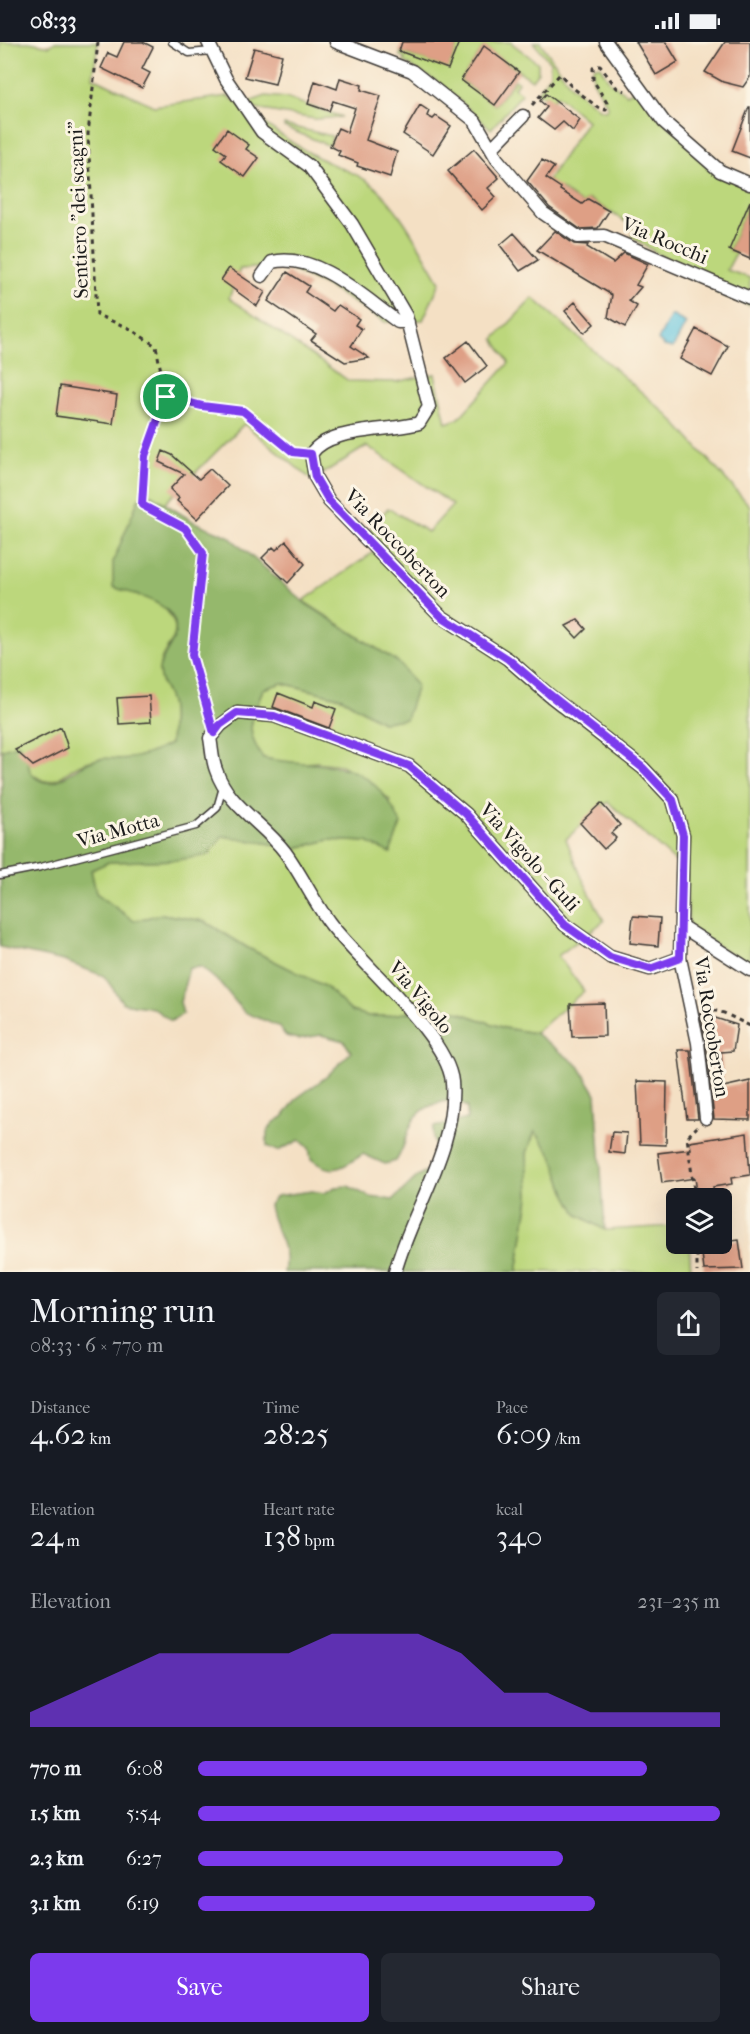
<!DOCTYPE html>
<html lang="en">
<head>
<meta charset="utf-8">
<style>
	body { margin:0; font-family:"IM FELL French Canon",serif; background:#242831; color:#f1f3f6; height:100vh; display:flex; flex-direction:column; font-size:22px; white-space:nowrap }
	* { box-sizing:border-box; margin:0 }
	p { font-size:20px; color:#9ea1a6 }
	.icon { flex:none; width:33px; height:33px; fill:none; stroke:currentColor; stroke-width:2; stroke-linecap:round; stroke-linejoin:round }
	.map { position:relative; height:1230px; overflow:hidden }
	.drawer { display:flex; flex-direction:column; background:#171b24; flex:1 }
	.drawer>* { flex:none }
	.fabs { position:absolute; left:666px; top:1146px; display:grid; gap:12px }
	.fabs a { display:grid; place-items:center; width:66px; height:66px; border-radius:9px; background:#171b24; box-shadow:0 6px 24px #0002; font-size:30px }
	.pin { position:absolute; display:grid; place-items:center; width:51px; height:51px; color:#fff; margin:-26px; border:3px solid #fff; border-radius:50%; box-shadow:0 2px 6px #0007 }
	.round { display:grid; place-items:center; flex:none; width:63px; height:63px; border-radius:9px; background:#242831 }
	.headline { display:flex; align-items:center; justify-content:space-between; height:102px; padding:0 30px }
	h1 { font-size:33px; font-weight:600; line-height:45px }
	.stats { display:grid; grid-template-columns:repeat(3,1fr); gap:9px; height:102px; padding:6px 30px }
	.stats div { display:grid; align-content:center }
	.stats b { font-size:30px; font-weight:600 }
	.stats small { font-size:16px; font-weight:400 }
	.stats p { font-size:16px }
	.chart { height:168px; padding:12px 30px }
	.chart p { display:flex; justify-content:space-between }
	.chart svg { width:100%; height:108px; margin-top:6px; fill:#7c3aed; opacity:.7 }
	.button { display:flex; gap:12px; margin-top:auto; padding:12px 30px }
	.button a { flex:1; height:69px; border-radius:9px; background:#7c3aed; color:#fff; font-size:24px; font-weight:600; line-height:69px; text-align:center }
	.button a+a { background:#242831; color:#f1f3f6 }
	ul { padding:0 30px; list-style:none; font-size:20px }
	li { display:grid; grid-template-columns:96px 72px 1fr; align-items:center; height:45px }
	li i { height:15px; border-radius:8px; background:#7c3aed }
	.status { display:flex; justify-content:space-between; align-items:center; height:42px; padding:0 30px; background:#171b24; direction:ltr }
	.status svg { height:16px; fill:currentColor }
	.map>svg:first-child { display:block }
	.green { fill:#bcd77c; stroke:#6c7a4c; stroke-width:1.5 }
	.forest { fill:#95b86c; stroke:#586a44; stroke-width:1.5 }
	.water { fill:#61c4df; stroke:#3e707e; stroke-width:1.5 }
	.building { fill:#de9f85 }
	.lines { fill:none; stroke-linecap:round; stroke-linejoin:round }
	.lane-casing { stroke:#3c3935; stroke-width:9 }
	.street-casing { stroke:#3c3935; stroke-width:15 }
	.path { stroke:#3c3935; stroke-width:3; stroke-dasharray:4.5 4.5; stroke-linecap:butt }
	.lane { stroke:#fff; stroke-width:6 }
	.street { stroke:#fff; stroke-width:12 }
	.route-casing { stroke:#fff; stroke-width:12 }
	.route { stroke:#7c3aed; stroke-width:8 }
	.labels { text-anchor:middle; stroke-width:6; stroke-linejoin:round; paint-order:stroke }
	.street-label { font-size:20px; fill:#1c1c1c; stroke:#fcf5e5 }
</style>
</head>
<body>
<div class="status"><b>08:33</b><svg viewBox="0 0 49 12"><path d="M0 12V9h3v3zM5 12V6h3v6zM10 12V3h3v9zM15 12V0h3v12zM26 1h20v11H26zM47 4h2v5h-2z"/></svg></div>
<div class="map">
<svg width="750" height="1230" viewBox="0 0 750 1230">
	<rect width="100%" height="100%" fill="#fcf5e5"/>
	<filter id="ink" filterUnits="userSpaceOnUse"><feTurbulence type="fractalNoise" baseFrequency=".0167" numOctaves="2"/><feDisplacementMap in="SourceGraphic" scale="12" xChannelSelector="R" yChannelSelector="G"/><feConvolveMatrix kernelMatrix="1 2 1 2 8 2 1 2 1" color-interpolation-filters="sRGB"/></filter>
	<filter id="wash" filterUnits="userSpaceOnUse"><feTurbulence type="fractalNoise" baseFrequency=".008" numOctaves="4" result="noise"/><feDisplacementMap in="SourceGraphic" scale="24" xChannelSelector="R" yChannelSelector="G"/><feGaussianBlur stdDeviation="1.35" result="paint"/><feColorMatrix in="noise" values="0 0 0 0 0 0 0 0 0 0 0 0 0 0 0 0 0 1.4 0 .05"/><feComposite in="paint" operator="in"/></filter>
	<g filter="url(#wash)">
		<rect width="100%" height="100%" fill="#f4e0c4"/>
		<path class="green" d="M0,0H29L50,4L55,0H98L93,35L154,64L228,54C258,77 289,101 323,118C341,127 360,132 375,145C403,170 421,209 440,240L423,278L385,280L332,247L283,224L240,227L229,256L349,339L395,340L435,332L446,381L458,377L509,321L494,297L533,256L669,374L750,464V923L689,887L685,828L608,760L566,797L581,834L604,879L558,914L584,949L535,991L504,986L444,965L385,974H368L351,969L326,945L248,906L204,879L162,872L134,879L96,851L91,828L109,820L177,818L223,794L296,806L329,798L367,800L391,811L390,758L366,737L341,723L316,720L295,722L263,716C243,687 252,678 263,647L282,641L342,656L382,680L398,620L303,559L378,507L370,487L388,466L428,490L453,463L367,404L312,438L244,382L165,461L151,453L160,561C194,597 160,600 159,628C159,641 166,648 170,659C173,673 171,688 170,702C162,706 154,711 145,714C124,720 102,713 81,722C68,727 61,740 45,739C37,738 11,714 2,707L0,709Z
			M459,0H510L538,21V30L532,38L484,5L461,38L495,63L515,38L518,40L514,46L522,52L491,87L441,42L404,20L405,16L400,14L401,10L448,26Z
			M533,0H540L572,45L600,67L606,68L608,65L593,38V26L595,24H600L610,40L627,52L638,46L664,80L750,146V159L729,208L736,211L727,228L750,236V264L716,250L720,242L661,214L631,194L636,186L589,157L582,162L548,138L587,79L557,53L551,60L537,50L550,32V20Z
			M266,54L286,56L342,75L315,77L256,67L249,60Z
			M284,83L332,94L330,104L284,85Z
			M535,1088L552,1113L565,1149L578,1173L605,1188L676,1184V1202H689L691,1230H517L529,1155L527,1111Z"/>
		<path class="forest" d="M151,453L194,480L228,494L306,562L398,620L417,644L406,677L382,680L342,656L282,641L263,647C252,678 243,687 263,716C326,728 368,709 401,782L390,811L367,800L329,798L296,806L223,794L208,813L177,818L109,820L91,828L96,851L134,879L162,872L204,879L248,906L326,945L351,969L368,974H385L444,965L504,986L535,991L579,1024L596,1052L605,1188L578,1173L565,1149L552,1113L535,1089L527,1111L529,1155L517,1230H284C290,1201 273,1191 269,1163L276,1154L312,1149L324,1151L335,1145L348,1144L370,1155L393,1158L418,1134L429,1129L438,1108L433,1097L434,1085L467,1077V1065C455,1058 447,1057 435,1062C404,1074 412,1094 396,1119L385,1122L363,1112C343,1125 333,1135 311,1117L309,1106L300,1098L278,1109L267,1104V1091L273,1081L283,1075L297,1056L326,1035L351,1010L344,999L321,993L298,997L286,994L278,984L244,970L221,942L201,925L189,926L180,960L183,972L171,979L153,966L123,961L104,934L64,919L0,905L2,707L19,702L29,718C26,732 41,744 56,739C70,734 78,722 98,717C105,715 113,717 121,717C140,716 154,710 170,702C171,688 173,674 170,660C167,649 160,642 159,629C159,618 171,606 174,595C185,562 134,553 113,545V520L139,456Z"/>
		<path class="water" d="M671,273L686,281L673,306L664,304L658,298Z"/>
		<g id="blocks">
			<path class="building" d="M124,0H143L153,5L142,27L150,31L142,46L101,26L108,11L117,15Z
				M402,0H459L448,27L399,9Z
				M636,0H666L678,20L656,33Z
				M725,0H750V35L743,45L723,40L705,30Z
				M484,4L519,30L495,63L461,38Z
				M254,6L282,13L275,42L245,35Z
				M340,36L362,43L361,48L381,54L366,98L397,110L390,135L357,124L358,121L338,113L340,109L330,104L338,86L347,90L355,66L333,59L329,69L308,62L315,39L337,47Z
				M546,52L580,78L573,89L563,80L554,88L538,76L547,65L540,59Z
				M420,63L429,69L427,74L433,77L436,74L451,84L433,112L403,92Z
				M749,65H750V116L732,109Z
				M227,87L249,103L246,107L259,116L245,135L221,118L226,112L215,104Z
				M474,107L499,136L488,146L496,155L482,168L448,129Z
				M542,118L554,125L546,136L561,146L560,148L582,162L588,157L609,169L598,186L580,187L549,165L527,139Z
				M750,159V217L729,208Z
				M555,189L574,202L588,203L587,205L613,221L624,211L648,222L636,243L641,245L629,259L637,264L625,285L608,275L612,253L537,208Z
				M514,191L538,218L520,229L500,203Z
				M229,226L265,250L257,264L221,238Z
				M287,230L309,244L305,250L333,269L338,263L359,277L355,283L362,287L351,304L369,316L345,320L311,298L316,292L268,259Z
				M575,260L594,282L584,291L565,269Z
				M696,287L728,304L712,334L680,317Z
				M468,299L487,324L465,341L446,316Z
				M60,344L117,353L113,382L56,374Z
				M163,409L172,413L199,437L210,427L228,444L197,477L177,459L179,456L170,447L184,432L159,420Z
				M286,499L305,522L288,541L262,516L273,505L276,508Z
				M578,578L586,587L577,596L566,584Z
				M278,651L313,665L315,659L336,667L329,686L273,665Z
				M149,654L151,680L119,682L117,656Z
				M61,685L68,706L33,724L15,708Z
				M601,761L620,783L611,791L616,796L604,807L580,781Z
				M633,874L660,876L658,904L630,901Z
				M604,961L605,994L572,995L570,962Z
				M700,971L737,983L733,1009L721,1010L723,1045L750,1039V1078L714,1077L706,1000Z
				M678,1008H690L698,1077H687Z
				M637,1039L667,1040L666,1103L640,1102Z
				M612,1090L627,1091L625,1112L609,1110Z
				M747,1091L750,1133L731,1136L732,1142L713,1145L714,1156H698L695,1136L662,1141L658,1111L691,1107L690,1100Z
				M739,1198L743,1227L704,1228L701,1203Z"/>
		</g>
	</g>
	<g filter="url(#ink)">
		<use href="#blocks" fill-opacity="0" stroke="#3c3935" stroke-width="1.5"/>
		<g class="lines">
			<defs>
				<path id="lane" d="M172,0L189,11L212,9
					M0,833L41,825L196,784L217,766L223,745"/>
				<path id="street" d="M208,0L226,37L262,90L309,124L352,182L406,274L429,365L419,381C389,390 328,385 311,412L315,435L329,459L441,574L508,617L549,653L643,726L673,758L683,793L680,916L698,1001L706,1076
					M336,0L412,29L475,79L497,117L543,171L578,195L604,194L750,256
					M606,0L664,80L720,129L750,142
					M491,107L523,74
					M262,234L272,220C317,210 363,255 398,280H408
					M681,884L750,928
					M395,1230C412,1167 457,1107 452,1040C448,994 357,918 329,880C313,858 301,832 285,810C263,781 228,764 216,728C212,718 212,706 210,696L221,683L237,671L274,674L409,724L466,772L565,883L610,915L650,927L680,916"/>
			</defs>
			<use href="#lane" class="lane-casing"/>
			<use href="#street" class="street-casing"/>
			<path class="path" d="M98,0L88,92L97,273L129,286L156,304L166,355L145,414L143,463L185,486L203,511L192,613L209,676
				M532,63L560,32L572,45L600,67L606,68L607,61L593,38V26L595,24H600L617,46L625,49
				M167,355L202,364L243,369L293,410H300
				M704,966L724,971L750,984
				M695,1156L687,1095L697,1085
				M697,1202V1230"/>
			<use href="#lane" class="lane"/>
			<use href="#street" class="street"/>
		</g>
	</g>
	<g class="lines" filter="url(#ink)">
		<defs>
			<path id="route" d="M166,355L202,364L243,369L293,410L311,412L315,435L329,459L441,574L508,617L549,652L643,726L673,758L683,793L680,916L650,927L610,915L565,883L466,772L409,724L274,674L237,671L220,683L214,691L192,613L203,511L185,486L142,463L145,414Z"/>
		</defs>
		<use href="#route" class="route-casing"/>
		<use href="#route" class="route"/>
	</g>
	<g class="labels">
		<g class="street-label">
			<text transform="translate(78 168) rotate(-92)" y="7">Sentiero "dei scagni"</text>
			<text transform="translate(665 198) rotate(23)" y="7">Via Rocchi</text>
			<text transform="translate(398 501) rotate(46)" y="7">Via Roccoberton</text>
			<text transform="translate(118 788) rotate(-15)" y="7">Via Motta</text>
			<text transform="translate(530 815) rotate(48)" y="7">Via Vigolo - Guli</text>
			<text transform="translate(421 955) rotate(50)" y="7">Via Vigolo</text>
			<text transform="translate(712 985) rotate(81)" y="7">Via Roccoberton</text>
		</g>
	</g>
</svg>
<div class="fabs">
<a><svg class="icon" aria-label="layers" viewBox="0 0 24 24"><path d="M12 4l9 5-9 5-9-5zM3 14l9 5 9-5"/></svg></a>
</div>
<div class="pin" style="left:166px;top:355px;background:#1e9e55"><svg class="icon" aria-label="arrive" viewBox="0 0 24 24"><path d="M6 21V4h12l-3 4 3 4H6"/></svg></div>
</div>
<section class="drawer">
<div class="headline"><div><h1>Morning run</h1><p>08:33 · 6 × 770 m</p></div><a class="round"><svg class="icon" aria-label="share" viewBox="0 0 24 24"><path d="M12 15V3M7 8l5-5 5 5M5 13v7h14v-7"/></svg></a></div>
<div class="stats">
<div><p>Distance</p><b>4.62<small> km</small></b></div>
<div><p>Time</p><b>28:25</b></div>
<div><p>Pace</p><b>6:09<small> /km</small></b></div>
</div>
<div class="stats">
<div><p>Elevation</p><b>24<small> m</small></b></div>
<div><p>Heart rate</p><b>138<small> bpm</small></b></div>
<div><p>kcal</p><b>340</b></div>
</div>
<div class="chart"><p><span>Elevation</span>231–235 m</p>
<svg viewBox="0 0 160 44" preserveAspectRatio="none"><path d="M0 44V38L10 30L20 22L30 14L40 14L50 14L60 14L70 6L80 6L90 6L100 14L110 30L120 30L130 38L140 38L150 38L160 38V44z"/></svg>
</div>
<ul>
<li><b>770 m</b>6:08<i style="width:86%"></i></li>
<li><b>1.5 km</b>5:54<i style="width:100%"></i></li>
<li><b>2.3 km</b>6:27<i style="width:70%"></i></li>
<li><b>3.1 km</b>6:19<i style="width:76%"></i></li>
</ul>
<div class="button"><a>Save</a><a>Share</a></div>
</section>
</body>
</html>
